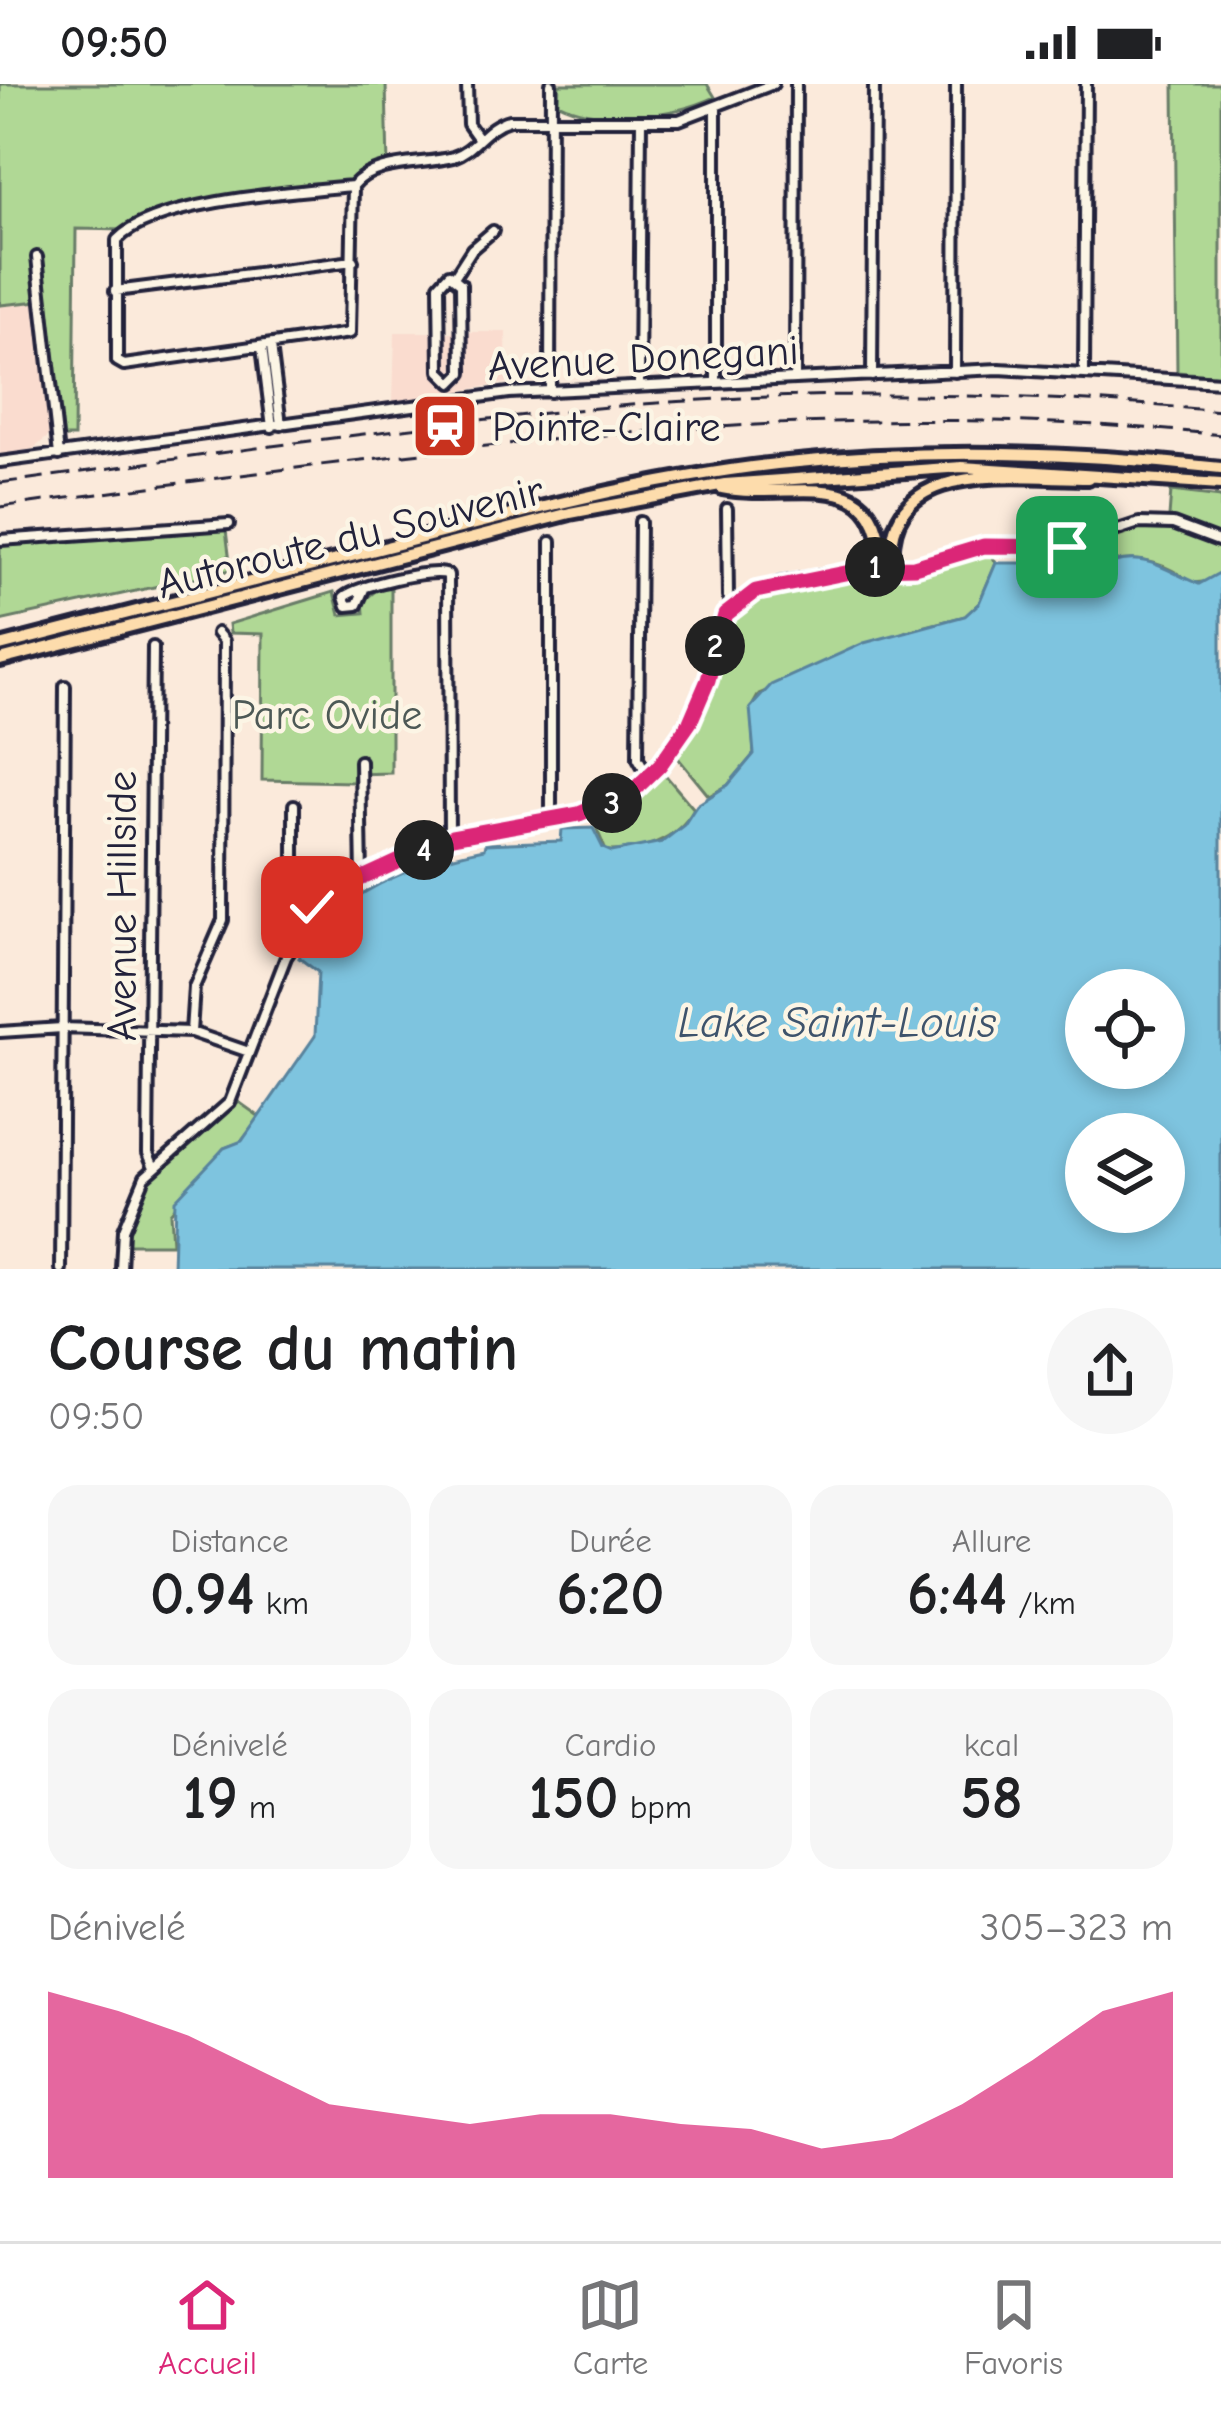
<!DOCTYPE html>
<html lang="fr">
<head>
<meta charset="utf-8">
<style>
	body { margin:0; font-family:"Comic Neue",sans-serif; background:#f6f6f6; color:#202124; height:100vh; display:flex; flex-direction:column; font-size:45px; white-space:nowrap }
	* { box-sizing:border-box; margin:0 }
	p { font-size:39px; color:#757577 }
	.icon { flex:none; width:66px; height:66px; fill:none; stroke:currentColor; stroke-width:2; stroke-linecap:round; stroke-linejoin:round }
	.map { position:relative; height:1185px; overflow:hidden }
	.drawer { display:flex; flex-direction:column; background:#fff; flex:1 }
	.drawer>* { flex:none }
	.controls { position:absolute; left:1065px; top:885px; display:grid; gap:24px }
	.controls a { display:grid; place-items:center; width:120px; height:120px; border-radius:50%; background:#fff; box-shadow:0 6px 18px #0003; font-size:60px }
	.pin { position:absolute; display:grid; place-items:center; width:102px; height:102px; color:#fff; margin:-51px; border-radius:24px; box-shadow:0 6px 18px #0006 }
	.km { position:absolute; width:60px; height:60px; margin:-30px; border-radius:50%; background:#222; color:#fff; font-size:33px; line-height:60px; text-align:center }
	.round { display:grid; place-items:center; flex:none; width:126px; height:126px; border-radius:63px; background:#f6f6f6 }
	.overview { display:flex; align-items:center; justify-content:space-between; height:204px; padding:0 48px }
	h1 { font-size:66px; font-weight:600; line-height:90px }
	.metrics { display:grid; grid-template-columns:repeat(3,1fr); gap:18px; height:204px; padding:12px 48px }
	.metrics div { display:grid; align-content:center; border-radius:30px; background:#f6f6f6; text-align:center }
	.metrics b { font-size:60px; font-weight:600 }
	.metrics small { font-size:33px; font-weight:400 }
	.metrics p { font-size:33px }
	.chart { height:336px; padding:24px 48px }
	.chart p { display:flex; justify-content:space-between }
	.chart svg { width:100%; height:216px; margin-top:12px; fill:#db2777; opacity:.7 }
	.status { display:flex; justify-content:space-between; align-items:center; height:84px; padding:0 60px; background:#fff; direction:ltr }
	.status svg { height:33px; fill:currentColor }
	.tabs { display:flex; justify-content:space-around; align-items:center; height:168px; border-top:3px solid #e0e0e0; background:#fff; font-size:33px; color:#757577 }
	.tabs a { display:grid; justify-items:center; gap:6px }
	.tabs .current { color:#db2777 }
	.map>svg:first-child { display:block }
	.built { fill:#fadccf }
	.green { fill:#b0d895; stroke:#697d68; stroke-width:3 }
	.water { fill:#7ec4df; stroke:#59839d; stroke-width:3; fill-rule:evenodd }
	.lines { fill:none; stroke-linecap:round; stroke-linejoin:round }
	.minor-casing { stroke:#22223b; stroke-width:16 }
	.highway-casing { stroke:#22223b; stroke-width:20 }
	.minor { stroke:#fcf5e5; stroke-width:8 }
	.highway { stroke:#fddcac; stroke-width:10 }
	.rail { stroke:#22223b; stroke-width:3; stroke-dasharray:18 9; stroke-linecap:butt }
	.route-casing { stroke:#fff; stroke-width:24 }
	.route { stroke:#db2777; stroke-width:15 }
	.labels { text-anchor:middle; stroke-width:9; stroke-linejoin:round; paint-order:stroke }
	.street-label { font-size:42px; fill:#22223b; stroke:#fcf5e5 }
	.poi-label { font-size:42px; fill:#22223b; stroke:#fcf5e5; text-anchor:start }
	.park-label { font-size:42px; fill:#4d5956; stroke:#fcf5e5 }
	.water-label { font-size:45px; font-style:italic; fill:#3e536c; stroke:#fcf5e5 }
</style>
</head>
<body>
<div class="status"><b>09:50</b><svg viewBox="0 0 49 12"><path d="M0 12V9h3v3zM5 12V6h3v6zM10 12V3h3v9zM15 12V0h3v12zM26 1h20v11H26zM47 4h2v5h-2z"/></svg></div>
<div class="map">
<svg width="1221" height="1185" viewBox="0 0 1221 1185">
	<rect width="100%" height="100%" fill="#fbeadb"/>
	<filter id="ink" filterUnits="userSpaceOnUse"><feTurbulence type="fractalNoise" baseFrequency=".00833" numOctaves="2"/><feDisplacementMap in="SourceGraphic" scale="24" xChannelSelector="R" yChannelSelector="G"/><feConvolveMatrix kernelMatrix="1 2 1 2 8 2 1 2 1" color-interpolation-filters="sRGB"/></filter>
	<g filter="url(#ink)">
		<path class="built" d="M41,216L50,351L33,365L0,371V221Z
			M395,248H506L507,299L393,318Z"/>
		<path class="green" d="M0,0H386L388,84L369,89L353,102L187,124L128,146L76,145L74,353H61L40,217L0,221Z
			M559,0H707L715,13C673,33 601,40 558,19Z
			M1174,0H1221V292L1177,288Z
			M1171,407L1221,413V452L1169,433Z
			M1169,443L1221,463V488L1213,497L1192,499C1169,481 1140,470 1110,479L1100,457L1129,445Z
			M226,446L231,486L0,537V462Z
			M989,466L996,479L979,519L965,532L907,547L759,610L751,624L754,670L728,701L709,712L674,669L712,600L722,548L739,522L778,506L866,491L923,488Z
			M379,504H391V689L354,690L353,698L262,696L263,550L230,549L229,540L334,508L340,531L364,529L363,517Z
			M661,686L694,725C677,757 639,768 606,767L591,731L626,717Z
			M236,1016L260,1033L241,1058L224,1064L170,1129L172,1160H126C133,1074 197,1071 236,1016Z"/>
		<path class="water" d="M1107,472L1111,479C1149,468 1167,488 1199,500L1221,488V1185H173L175,1116L224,1064L242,1057L315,952L318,888L299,874C333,810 415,779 484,765L485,760L561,757L562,745L593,744L603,764L612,768L662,758L684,741L697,721L728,701L754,670L750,624L771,601L864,559L965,532L979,519L996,479H1034L1080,492ZM1086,906H1164V984H1086ZM1086,1050H1164V1128H1086Z"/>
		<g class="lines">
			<defs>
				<path id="minor" d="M467,0L468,40L478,54
					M353,102L350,249L124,281L117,277V156C152,117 299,107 353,102C372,76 424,81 453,73C476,66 485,42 509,36H679L773,0
					M37,173L59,371
					M449,190L461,200L462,289L452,299L440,287L439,201Z
					M456,190L472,165L493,147
					M115,207L353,177
					M271,262L281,341
					M262,263L272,343
					M1084,287L1086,0
					M955,288L956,0
					M872,292L874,0
					M795,293L796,0
					M716,297V23
					M639,302L641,36
					M550,308L551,0
					M0,378L509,309L999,285L1221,298
					M727,425L728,513L734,521
					M640,438L638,674L649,693
					M0,456L229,440
					M365,503L357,521L347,522L344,513C357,502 434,483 448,491L449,755
					M153,563L148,1069L153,1081
					M360,677L362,795
					M294,721V800L317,828
					M551,732V458
					M0,948L62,944L191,948L249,968
					M191,948L194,903L223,836L224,557L217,549
					M61,1185L65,602
					M121,1185L123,1146L145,1093L230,1018L286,873L317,828L356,798L452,753L584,728L633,707L660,681L690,638L710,592L720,541L739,516L779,499L875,483L921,482L984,462L1067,463L1139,439L1173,440L1221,458"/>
				<path id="highway" d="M722,404C795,418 881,373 882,483
					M892,483C882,372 1013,394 1088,394
					M0,562C129,529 258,496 387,463C516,429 644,395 777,380C925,364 1074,368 1221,384
					M0,576L570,429L725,400L962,383L1221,400"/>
			</defs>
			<use href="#minor" class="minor-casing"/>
			<use href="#highway" class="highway-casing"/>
			<use href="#minor" class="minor"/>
			<use href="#highway" class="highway"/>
			<path class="rail" d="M0,399C210,371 420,339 631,321C827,305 1025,309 1221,327
				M0,423C407,369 810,308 1221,351"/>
		</g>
	</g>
	<g class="lines" filter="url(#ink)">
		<defs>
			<path id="route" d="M312,823L316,828L356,797L452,753L579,730L633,707L660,681L690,638L708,596L725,531L756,507L870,484L914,483L984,462L1067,463"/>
		</defs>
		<use href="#route" class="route-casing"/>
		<use href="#route" class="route"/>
	</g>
	<defs>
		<symbol id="station-square" viewBox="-11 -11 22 22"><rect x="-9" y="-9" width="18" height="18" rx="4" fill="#c8321e" stroke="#fcf5e5"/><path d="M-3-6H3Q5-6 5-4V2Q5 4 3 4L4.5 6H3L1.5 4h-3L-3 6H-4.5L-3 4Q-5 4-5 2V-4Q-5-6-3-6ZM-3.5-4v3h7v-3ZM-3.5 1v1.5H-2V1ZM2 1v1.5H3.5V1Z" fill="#fff"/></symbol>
	</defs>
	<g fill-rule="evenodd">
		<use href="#station-square" x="407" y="304" width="76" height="76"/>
	</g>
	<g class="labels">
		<g class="street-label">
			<text transform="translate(643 273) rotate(-3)" y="15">Avenue Donegani</text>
			<text transform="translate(350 452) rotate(-14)" y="15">Autoroute du Souvenir</text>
			<text transform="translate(121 822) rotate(-90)" y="15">Avenue Hillside</text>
		</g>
		<g class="poi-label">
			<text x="492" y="357">Pointe-Claire</text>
		</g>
		<g class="park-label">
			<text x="327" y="645">Parc Ovide</text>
		</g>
		<g class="water-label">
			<text x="837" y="953">Lake Saint-Louis</text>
		</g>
	</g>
</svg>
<div class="controls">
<a><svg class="icon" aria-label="locate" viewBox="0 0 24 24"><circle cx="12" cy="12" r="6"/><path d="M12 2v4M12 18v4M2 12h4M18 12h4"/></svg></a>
<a><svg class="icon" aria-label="layers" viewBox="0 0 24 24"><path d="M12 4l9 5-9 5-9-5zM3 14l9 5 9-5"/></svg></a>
</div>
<div class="pin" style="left:1067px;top:463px;background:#1e9e55"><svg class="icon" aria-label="arrive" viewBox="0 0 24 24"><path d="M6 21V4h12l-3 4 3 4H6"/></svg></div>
<div class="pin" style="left:312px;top:823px;background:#d93025"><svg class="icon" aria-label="check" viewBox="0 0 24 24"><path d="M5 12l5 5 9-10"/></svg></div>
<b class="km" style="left:875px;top:483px">1</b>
<b class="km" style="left:715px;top:562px">2</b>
<b class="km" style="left:612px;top:719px">3</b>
<b class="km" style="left:424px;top:766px">4</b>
</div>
<section class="drawer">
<div class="overview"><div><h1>Course du matin</h1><p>09:50</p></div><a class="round"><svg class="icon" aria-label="share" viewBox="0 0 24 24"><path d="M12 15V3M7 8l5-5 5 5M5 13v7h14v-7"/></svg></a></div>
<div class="metrics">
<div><p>Distance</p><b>0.94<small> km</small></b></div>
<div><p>Durée</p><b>6:20</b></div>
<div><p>Allure</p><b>6:44<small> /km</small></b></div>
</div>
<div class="metrics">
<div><p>Dénivelé</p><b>19<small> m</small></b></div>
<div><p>Cardio</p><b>150<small> bpm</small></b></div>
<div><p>kcal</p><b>58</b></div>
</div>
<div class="chart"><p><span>Dénivelé</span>305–323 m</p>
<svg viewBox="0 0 160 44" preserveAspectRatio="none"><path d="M0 44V6L10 10L20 15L30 22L40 29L50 31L60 33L70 31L80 31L90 33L100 34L110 38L120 36L130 29L140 20L150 10L160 6V44z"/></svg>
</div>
</section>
<nav class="tabs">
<a class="current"><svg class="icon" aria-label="home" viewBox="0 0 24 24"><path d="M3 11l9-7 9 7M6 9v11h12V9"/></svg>Accueil</a>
<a><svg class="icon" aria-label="map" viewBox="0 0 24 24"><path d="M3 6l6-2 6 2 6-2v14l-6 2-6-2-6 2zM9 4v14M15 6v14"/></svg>Carte</a>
<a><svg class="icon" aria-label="saved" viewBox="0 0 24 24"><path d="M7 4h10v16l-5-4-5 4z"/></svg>Favoris</a>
</nav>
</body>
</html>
